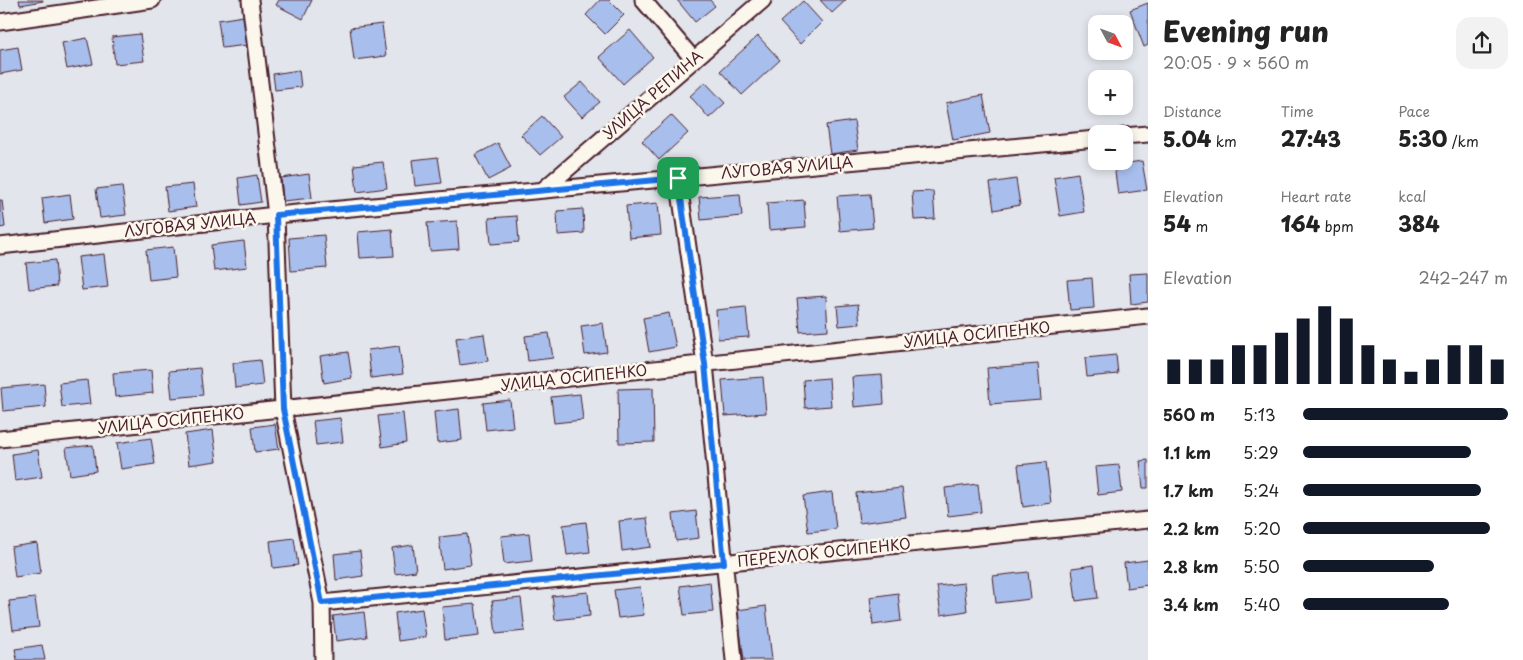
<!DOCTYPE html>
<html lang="en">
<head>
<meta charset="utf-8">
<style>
	body { margin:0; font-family:"Playpen Sans",sans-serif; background:#f2f2f2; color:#222; height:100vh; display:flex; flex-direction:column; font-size:19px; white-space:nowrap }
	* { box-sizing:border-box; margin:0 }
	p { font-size:16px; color:#767676 }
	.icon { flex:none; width:28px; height:28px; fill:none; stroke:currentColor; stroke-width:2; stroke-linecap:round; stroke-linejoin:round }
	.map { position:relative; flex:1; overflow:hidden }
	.details { display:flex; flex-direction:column; background:#fff; width:375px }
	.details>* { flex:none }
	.needle { width:32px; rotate:131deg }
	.controls { position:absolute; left:1088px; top:15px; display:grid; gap:10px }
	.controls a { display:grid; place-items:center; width:45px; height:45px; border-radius:10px; background:#fff; box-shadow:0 2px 8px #0003; font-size:25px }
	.pin { position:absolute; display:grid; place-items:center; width:42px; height:42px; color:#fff; margin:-21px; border-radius:10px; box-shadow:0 2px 8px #0006 }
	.round { display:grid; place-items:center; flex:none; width:52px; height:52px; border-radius:15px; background:#f2f2f2 }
	.summary { display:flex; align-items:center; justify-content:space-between; height:85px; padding:0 15px }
	h1 { font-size:28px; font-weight:800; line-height:38px }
	.metrics { display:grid; grid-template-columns:repeat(3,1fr); gap:8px; height:85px; padding:5px 15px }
	.metrics div { display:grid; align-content:center }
	.metrics b { font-size:21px; font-weight:800 }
	.metrics small { font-size:14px; font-weight:400 }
	.metrics p { font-size:14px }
	.chart { height:140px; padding:10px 15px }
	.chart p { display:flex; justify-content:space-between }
	.chart svg { width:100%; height:90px; margin-top:5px; stroke:#111827; stroke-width:6 }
	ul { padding:0 15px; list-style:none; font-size:16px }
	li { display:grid; grid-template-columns:80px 60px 1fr; align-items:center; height:38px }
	li i { height:12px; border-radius:6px; background:#111827 }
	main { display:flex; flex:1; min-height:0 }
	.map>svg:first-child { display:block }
	.building { fill:#a8beec; stroke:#4a1f2b }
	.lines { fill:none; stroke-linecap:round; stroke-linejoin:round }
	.minor-casing { stroke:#4a1f2b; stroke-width:19 }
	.minor { stroke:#fbf7ec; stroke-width:15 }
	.route-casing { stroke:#fff; stroke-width:10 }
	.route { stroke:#1a73e8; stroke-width:6 }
	.labels { text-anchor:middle; stroke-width:5; stroke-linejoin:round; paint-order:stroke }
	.street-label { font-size:15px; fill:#4a1f2b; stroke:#fbf7ec }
</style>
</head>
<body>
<main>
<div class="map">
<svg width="1148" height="660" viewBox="0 0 1148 660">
	<rect width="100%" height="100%" fill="#e2e6ec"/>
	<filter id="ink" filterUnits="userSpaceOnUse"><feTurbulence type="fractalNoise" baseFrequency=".02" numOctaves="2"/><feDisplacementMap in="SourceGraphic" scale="10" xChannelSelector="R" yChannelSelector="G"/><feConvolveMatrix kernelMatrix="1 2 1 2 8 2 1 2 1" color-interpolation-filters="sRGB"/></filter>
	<g filter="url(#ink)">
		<path class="building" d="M19,0H43V1L20,5Z
			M279,0H312L303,19L276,5Z
			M600,0H609L624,15L605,34L586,15Z
			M677,0H710L715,6L695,22Z
			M820,0H846L832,13Z
			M803,1L822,22L800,44L780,22Z
			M1148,3V45L1144,47L1130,10Z
			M243,16L247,45L222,48L218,20Z
			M382,24L386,56L354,60L350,28Z
			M630,30L653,57L623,84L599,57Z
			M140,34L144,61L115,64L112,37Z
			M758,36L780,60L742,95L720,71Z
			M87,38L93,64L67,69L62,43Z
			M18,47L22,70L0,74V50Z
			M299,70L301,87L275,90L273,74Z
			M582,82L600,102L582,117L564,97Z
			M705,82L725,103L709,118L690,96Z
			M983,95L990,133L953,140L946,103Z
			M671,115L688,133L659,160L642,141Z
			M542,116L561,137L540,155L521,135Z
			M854,121L858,150L830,154L826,125Z
			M498,143L511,168L488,180L475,155Z
			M438,157L442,183L415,186L412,160Z
			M1142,161L1147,190L1118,194L1114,165Z
			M383,162L387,188L357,192L354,165Z
			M1078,173L1084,212L1060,216L1054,177Z
			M309,174L312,198L283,201L281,178Z
			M257,175L261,202L241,205L238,178Z
			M1016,179L1020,205L994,210L990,183Z
			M193,184L196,207L168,211L165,187Z
			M122,186L126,215L100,218L96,189Z
			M933,191L935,219L914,220L912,192Z
			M70,194L73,219L45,223L42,198Z
			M740,194L742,216L701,220L699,197Z
			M870,194L873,228L840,231L837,196Z
			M0,200H2L5,227L0,228Z
			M804,200L806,227L769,230L767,203Z
			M658,203L661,235L629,238L626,206Z
			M583,209L584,233L558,235L557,211Z
			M517,216L519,242L491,244L489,218Z
			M457,221L459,249L430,251L427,223Z
			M392,229L394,256L360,258L358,232Z
			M324,235L327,268L291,271L289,238Z
			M244,241L247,267L214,271L211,245Z
			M173,247L176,277L149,280L146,250Z
			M104,254L108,287L82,290L78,257Z
			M55,260L57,286L29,289L26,263Z
			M1148,273V302L1131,304L1129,274Z
			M1092,278L1094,308L1070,310L1067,280Z
			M826,296L828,330L800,332L797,298Z
			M858,304L860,324L839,326L837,306Z
			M746,307L749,337L718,339L716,310Z
			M669,313L676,347L649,352L643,318Z
			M603,323L607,352L585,355L581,326Z
			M549,333L553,358L528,361L525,336Z
			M484,334L488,361L460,365L456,338Z
			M399,346L403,374L371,378L368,350Z
			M348,352L352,378L324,383L320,356Z
			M1116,355L1118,374L1087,377L1085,358Z
			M260,360L263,385L235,388L233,363Z
			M1038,364L1041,400L990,404L987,368Z
			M200,368L203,395L172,398L169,371Z
			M151,370L153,393L115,397L113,373Z
			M882,375L884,404L854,407L852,377Z
			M763,377L766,413L725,416L722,380Z
			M829,378L831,406L805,408L803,380Z
			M87,380L90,404L62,407L59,383Z
			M44,384L46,407L3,411L1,388Z
			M653,388L654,442L619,443L618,389Z
			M580,394L583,420L554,423L551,397Z
			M510,400L513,427L486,430L483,403Z
			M459,409L462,440L437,443L434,412Z
			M403,413L406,443L382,447L378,416Z
			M340,418L343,442L316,445L313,421Z
			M275,424L279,449L255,452L252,427Z
			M213,430L217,461L189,465L185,434Z
			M151,438L155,464L121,469L117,443Z
			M93,445L96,471L70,475L66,448Z
			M38,450L42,477L15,481L12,454Z
			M1148,460V488H1143L1140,461Z
			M1046,462L1051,503L1023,507L1018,465Z
			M1119,465L1122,492L1098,495L1095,467Z
			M978,484L981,512L948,516L945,488Z
			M902,488L906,517L859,523L856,493Z
			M832,492L836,529L808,532L803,496Z
			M696,511L699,538L676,541L673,514Z
			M647,518L651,547L622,551L619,521Z
			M586,522L590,552L567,555L563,525Z
			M529,533L532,561L504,564L501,536Z
			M467,534L471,565L443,569L439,537Z
			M294,538L298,565L273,568L270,541Z
			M37,543L41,573L15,577L11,547Z
			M413,545L416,571L395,574L392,548Z
			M360,551L363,576L336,580L334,554Z
			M1148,560V585L1127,588L1124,563Z
			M1094,565L1098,598L1076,601L1072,568Z
			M1028,572L1031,599L996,603L993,576Z
			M710,582L713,612L684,615L680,586Z
			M964,583L967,611L941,615L937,586Z
			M640,587L644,615L618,618L614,590Z
			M588,592L590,616L555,620L552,596Z
			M898,593L901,621L873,625L870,597Z
			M35,598L39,627L13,630L9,601Z
			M521,598L525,631L496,634L492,601Z
			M475,604L479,636L445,640L442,607Z
			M766,606L772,660H744L737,610Z
			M422,609L426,637L398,641L395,613Z
			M364,612L367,637L336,641L333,616Z
			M42,645L45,660H17L15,649Z"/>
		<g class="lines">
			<defs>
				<path id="minor" d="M250,0L276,215L283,409L322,603L323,660
					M643,0L694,60
					M0,22L152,0
					M1124,136L1148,134
					M678,178L705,364L734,660
					M543,190L763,0
					M0,246L276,215L1096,139
					M0,439L1148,316
					M322,603L1148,520"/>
			</defs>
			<use href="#minor" class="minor-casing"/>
			<use href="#minor" class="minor"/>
		</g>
	</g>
	<g class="lines" filter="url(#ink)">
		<defs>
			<path id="route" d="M678,178L705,364L724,563L322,603L283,409L276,215Z"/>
		</defs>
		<use href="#route" class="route-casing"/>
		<use href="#route" class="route"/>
	</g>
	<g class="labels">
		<g class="street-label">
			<text transform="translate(653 95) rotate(-41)" y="5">УЛИЦА РЕПИНА</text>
			<text transform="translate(787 168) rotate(-5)" y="5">ЛУГОВАЯ УЛИЦА</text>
			<text transform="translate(190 225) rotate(-6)" y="5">ЛУГОВАЯ УЛИЦА</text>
			<text transform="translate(977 335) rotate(-6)" y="5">УЛИЦА ОСИПЕНКО</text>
			<text transform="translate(574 378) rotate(-6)" y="5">УЛИЦА ОСИПЕНКО</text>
			<text transform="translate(171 421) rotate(-6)" y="5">УЛИЦА ОСИПЕНКО</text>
			<text transform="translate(824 553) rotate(-6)" y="5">ПЕРЕУЛОК ОСИПЕНКО</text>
		</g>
	</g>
</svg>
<div class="controls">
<a><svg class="needle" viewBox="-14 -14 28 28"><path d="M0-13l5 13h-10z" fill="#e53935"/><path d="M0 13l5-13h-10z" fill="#767676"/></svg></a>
<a>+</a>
<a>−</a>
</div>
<div class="pin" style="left:678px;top:178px;background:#1e9e55"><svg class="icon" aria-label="arrive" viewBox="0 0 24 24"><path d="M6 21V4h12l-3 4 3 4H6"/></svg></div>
</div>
<section class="details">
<div class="summary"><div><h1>Evening run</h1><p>20:05 · 9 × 560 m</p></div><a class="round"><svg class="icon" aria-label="share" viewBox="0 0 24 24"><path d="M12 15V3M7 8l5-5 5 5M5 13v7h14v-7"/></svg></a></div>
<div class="metrics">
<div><p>Distance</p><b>5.04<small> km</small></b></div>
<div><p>Time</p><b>27:43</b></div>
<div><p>Pace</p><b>5:30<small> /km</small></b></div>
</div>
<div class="metrics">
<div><p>Elevation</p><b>54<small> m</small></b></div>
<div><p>Heart rate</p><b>164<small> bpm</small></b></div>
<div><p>kcal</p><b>384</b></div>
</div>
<div class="chart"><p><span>Elevation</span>242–247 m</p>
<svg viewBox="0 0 160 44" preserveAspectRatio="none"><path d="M5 44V32M15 44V32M25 44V32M35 44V25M45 44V25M55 44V19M65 44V12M75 44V6M85 44V12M95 44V25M105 44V32M115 44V38M125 44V32M135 44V25M145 44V25M155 44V32"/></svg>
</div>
<ul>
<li><b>560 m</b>5:13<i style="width:100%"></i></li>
<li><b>1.1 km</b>5:29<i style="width:82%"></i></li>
<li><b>1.7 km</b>5:24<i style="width:87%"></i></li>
<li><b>2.2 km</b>5:20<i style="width:91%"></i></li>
<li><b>2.8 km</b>5:50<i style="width:64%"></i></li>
<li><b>3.4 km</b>5:40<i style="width:71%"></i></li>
</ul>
</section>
</main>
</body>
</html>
